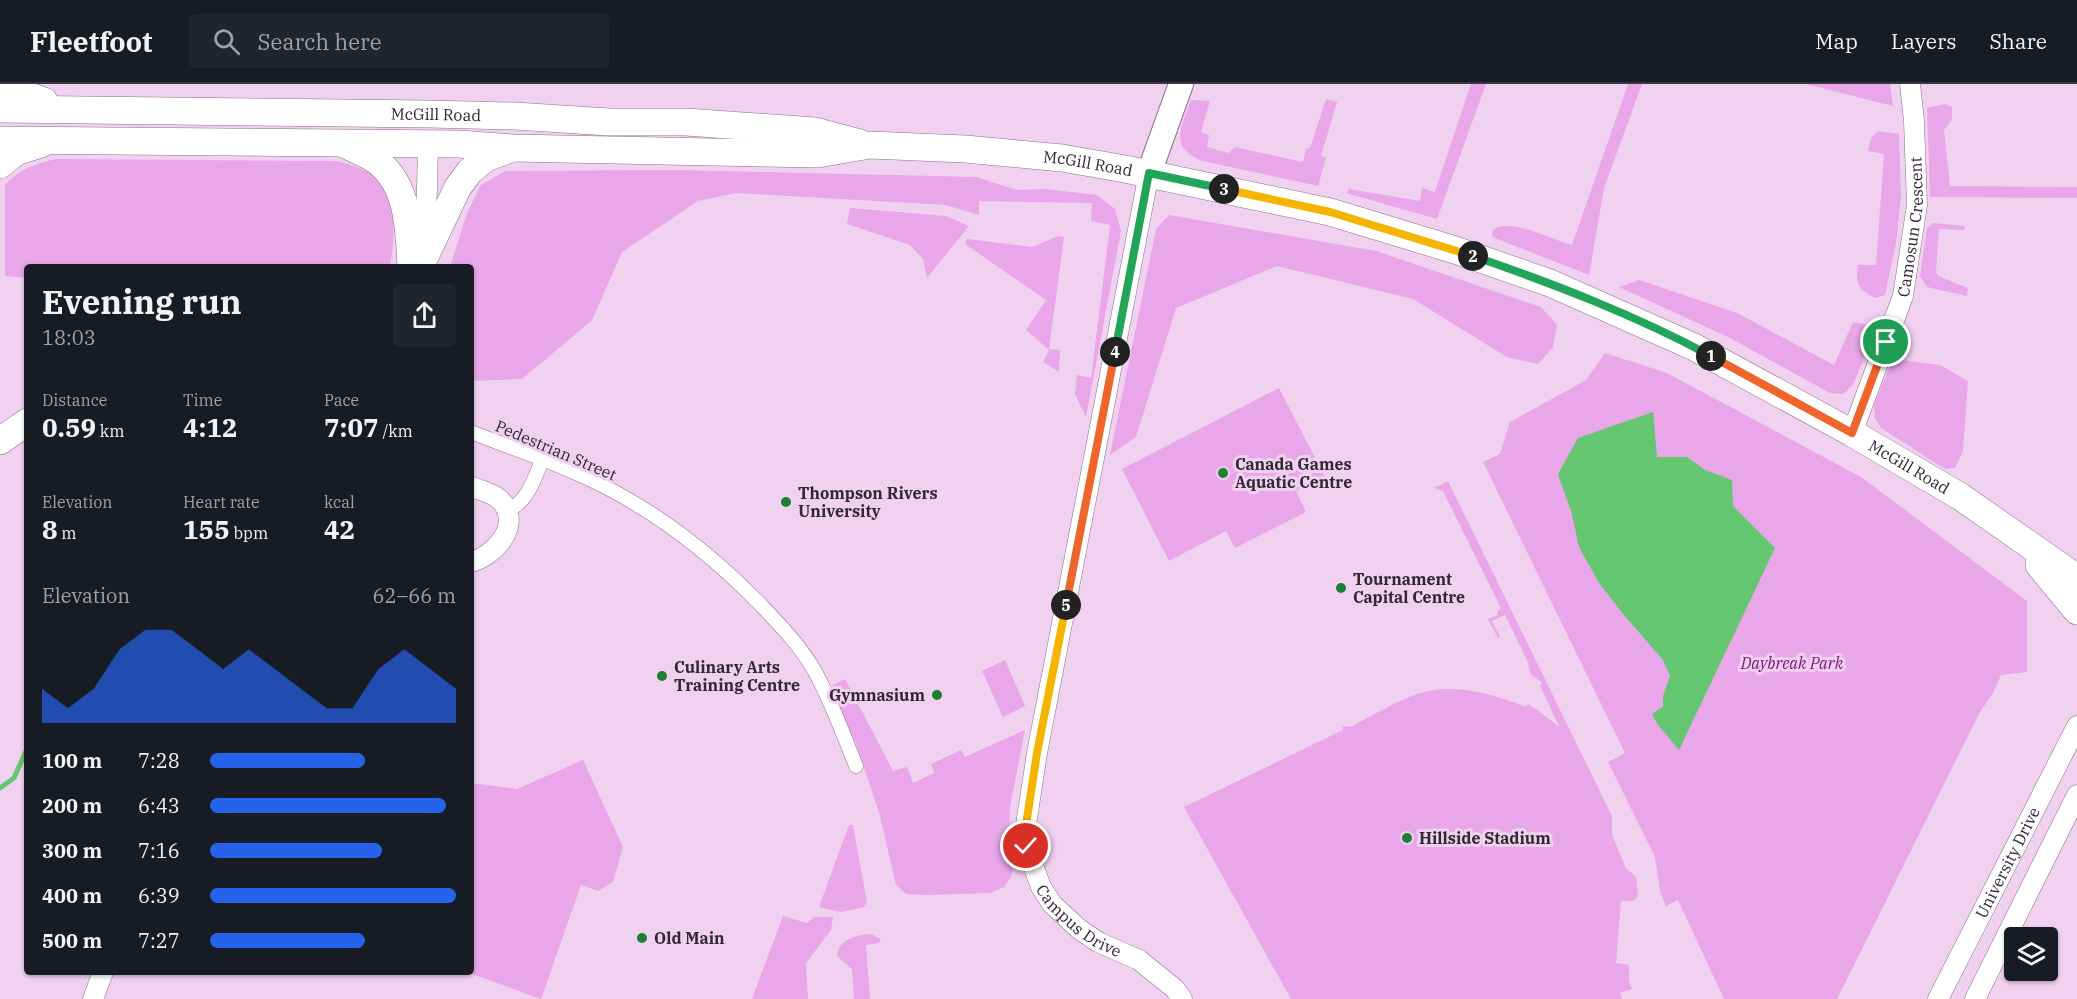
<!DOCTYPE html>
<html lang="en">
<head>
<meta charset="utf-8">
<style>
	body { margin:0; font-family:"IBM Plex Serif",serif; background:#20242c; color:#f1f3f6; height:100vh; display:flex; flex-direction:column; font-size:22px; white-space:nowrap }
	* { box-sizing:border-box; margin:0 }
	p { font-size:20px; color:#9ea1a6 }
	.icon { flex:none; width:33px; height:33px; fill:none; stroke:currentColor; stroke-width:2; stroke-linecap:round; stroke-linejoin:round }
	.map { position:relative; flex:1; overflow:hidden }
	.panel { position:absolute; left:24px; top:180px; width:450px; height:711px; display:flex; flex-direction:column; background:#171b24; border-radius:6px; box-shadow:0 2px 4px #0004 }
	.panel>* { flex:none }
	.controls { position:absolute; left:2004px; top:843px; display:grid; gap:12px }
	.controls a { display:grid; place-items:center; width:54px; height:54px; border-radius:6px; background:#171b24; box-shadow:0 2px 4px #0004; font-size:30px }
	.pin { position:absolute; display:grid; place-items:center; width:51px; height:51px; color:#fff; margin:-26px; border:3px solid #fff; border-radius:50%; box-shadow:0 2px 6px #0007 }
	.km { position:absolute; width:30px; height:30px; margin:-15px; border-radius:50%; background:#222; color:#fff; font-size:16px; line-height:30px; text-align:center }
	.round { display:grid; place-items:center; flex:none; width:63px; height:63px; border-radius:6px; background:#20242c }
	.head { display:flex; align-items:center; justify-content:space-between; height:102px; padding:0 18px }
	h1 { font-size:33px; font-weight:800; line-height:45px }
	.stats { display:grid; grid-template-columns:repeat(3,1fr); gap:9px; height:102px; padding:6px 18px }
	.stats div { display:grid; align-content:center }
	.stats b { font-size:26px; font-weight:800 }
	.stats small { font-size:16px; font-weight:400 }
	.stats p { font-size:16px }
	.chart { height:168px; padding:12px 18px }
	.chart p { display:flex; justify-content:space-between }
	.chart svg { width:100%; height:108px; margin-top:6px; fill:#2563eb; opacity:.7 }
	ul { padding:0 18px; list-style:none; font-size:20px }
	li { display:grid; grid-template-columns:96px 72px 1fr; align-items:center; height:45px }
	li i { height:15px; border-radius:8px; background:#2563eb }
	header { display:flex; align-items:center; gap:36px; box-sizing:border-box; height:84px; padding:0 30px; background:#171b24; border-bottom:2px solid #363941 }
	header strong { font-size:28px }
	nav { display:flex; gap:33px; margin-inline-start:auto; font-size:21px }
	.search { width:420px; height:54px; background:#20242c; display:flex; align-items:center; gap:15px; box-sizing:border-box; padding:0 21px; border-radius:6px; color:#9ea1a6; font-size:22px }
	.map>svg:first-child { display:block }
	.green { fill:#e9a6e9 }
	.water { fill:#64c670 }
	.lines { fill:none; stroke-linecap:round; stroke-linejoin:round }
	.stream { stroke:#64c670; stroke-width:5 }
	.pedestrian-casing { stroke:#8b708b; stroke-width:15 }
	.minor-casing { stroke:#8b708b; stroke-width:21 }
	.tertiary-casing { stroke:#8b708b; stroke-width:26 }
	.secondary-casing { stroke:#8b708b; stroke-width:28 }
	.pedestrian { stroke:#fff; stroke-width:14 }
	.minor { stroke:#fff; stroke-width:20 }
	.tertiary { stroke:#fff; stroke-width:24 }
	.secondary { stroke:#fff; stroke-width:27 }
	.split-1-casing { stroke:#fff; stroke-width:12 }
	.split-2-casing { stroke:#fff; stroke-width:12 }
	.split-3-casing { stroke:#fff; stroke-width:12 }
	.split-4-casing { stroke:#fff; stroke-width:12 }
	.split-5-casing { stroke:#fff; stroke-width:12 }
	.split-6-casing { stroke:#fff; stroke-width:12 }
	.split-1 { stroke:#f0652b; stroke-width:8 }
	.split-2 { stroke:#22a559; stroke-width:8 }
	.split-3 { stroke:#f5b400; stroke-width:8 }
	.split-4 { stroke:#22a559; stroke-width:8 }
	.split-5 { stroke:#f0652b; stroke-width:8 }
	.split-6 { stroke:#f5b400; stroke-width:8 }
	.poi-dot { fill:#1c7f31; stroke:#f0d1f0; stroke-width:2 }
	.labels { text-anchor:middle; stroke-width:6; stroke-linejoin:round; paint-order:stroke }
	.street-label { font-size:16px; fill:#312631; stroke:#f0d1f0 }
	.poi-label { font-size:16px; font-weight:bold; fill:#312631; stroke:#f0d1f0; text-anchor:start }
	.park-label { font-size:16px; font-style:italic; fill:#7e1582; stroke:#f0d1f0 }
</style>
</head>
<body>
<header>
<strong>Fleetfoot</strong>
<div class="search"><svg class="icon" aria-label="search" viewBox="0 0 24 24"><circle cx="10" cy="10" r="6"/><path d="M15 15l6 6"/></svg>Search here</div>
<nav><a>Map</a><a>Layers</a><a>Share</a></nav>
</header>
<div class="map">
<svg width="2077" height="915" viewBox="0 0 2077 915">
	<rect width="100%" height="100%" fill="#f0d1f0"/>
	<path class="green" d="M1471,0H1486L1437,135L1346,109L1349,105L1420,117L1422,104L1435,108Z
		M1628,0H1642L1604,104L1589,191L1492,153L1493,146C1509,133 1553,156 1572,161Z
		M1806,0H1890L1893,22Z
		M1326,15L1337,18L1321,72L1326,74L1318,102L1203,77C1168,63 1181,45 1191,16L1210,17L1201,48L1209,51L1207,63L1228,69L1235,63L1303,78L1306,65L1310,64Z
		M1946,20L1952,23V36L1944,46L1950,102L2077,103V114L1930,113L1927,24Z
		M1878,47L1899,50L1901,113L1896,159L1885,211L1876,214C1858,205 1855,201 1858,181H1876L1884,70L1868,67L1871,54Z
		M55,75L337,77C347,80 359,83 368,88C399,106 395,153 390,183H27V194L5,192V101C20,85 33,81 55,75Z
		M674,86L976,93L1017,106L1045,105L1097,111L1115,125L1121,147L1086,333L1075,310L1077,291L1091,294L1110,141L1091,137L1092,119L979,117V131L946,121L736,109L698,117L622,168L592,236L522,295L471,297V183H450L467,129L481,101L505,87Z
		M850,124L946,132L969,142L927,194L923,175L910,161L847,140Z
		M1169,131L1376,167L1541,223L1557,241L1553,263L1538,280L1507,273L1413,215L1277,182L1176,224L1136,353L1110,371L1156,145Z
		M1933,139L1965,142L1964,146L1939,145L1936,187L1938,192L1968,204L1967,212L1927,203L1920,192L1927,144Z
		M1058,152L1064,153L1049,265L1060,266L1059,288L1043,278L1049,266L1026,246L1046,216L965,160L967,155L1032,163Z
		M1639,196L1737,229L1834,281L1853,238L1863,240L1875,247L1853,301L1843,310L1830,309L1730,254L1619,203Z
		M1605,269L1667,289L1861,393L2027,517V588L2001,591L1993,609L1980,628L1837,915H1724L1678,816L1666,822L1660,807L1655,773L1608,678L1625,669L1483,378L1500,370L1510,338L1586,296Z
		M1893,275L1940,281L1968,297L1963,367L1955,384L1945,385L1881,344L1875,334L1874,321Z
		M1279,304L1325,393L1296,407L1306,428L1235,464L1226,447L1169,477L1122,385Z
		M1448,397L1612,732V751L1626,784L1636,793L1638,812L1633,817H1621L1616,879L1629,881V897L1632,905L1620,909L1622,915H1291L1184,723L1343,646V642L1350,643C1372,632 1395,618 1417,610C1454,598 1492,610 1526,623L1528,620C1540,628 1550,635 1560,644L1540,602L1542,598L1531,591L1527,576L1505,531L1492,537L1500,553L1498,554L1488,535L1498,531L1497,528L1501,524L1443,407L1434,404Z
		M1005,576L1025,622L1003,633L982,587Z
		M845,595L893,687L907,683L913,699L934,689L931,680L961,666L965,673L1025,646L1010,723L1009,751L1013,784L1011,793L1004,803L991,809L926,811L906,810L896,801L879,728L857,662L829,603Z
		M583,676L623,763L613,798L598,807L581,801L541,915L467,888H471V699L517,705Z
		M849,741H853L867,818L864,823L841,828L819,823Z
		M783,832L807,839L814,833H833L831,846L806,879L808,915H752Z
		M872,850L881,856L879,859L866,861L870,915H854L852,885L837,872C839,854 857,851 872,850Z"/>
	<path class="water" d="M1653,328L1657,373H1687L1705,386L1732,396L1733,422L1775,464L1679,666L1658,641L1652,630L1663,623V612L1670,592L1663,576L1624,531L1599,499L1579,463L1572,430L1558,390L1578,354Z"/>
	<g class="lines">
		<path class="stream" d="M0,704L14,694L27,665"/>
		<defs>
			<path id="pedestrian" d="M471,348C506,362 543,374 578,390C647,420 706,465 759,519C778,539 800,561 814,586C831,616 843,650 856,682
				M507,427C528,417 534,396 542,376"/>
			<g id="minor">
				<path id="s1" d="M1149,89L1037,669L1026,741V762L1041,803L1052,820L1079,845L1098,858L1139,876L1175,905L1182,915"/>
				<path d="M420,168C428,133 427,96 428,60"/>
				<path id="s2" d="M1852,349L1903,212L1917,121L1914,37L1910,0"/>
				<path d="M471,478C494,472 522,442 502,418C496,410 482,407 473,403"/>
				<path d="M93,915L103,888"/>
				<path id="s3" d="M1938,915L2077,642"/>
				<path d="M1975,915L2077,711"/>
			</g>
			<path id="tertiary" d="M1149,89L1181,0"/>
			<g id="secondary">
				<path d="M0,2L44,17"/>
				<path id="s4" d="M0,25L429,30L515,32L609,38H686L815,47L860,59"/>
				<path id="s5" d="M0,56L459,60L512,64L818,70L870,61L965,65L1062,74L1125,85L1330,128L1455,166L1550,199L1694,263L1852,349L1961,413L2077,494"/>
				<path d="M346,61C354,65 363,69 371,73C409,96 409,144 411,183"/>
				<path d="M0,81L16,68L41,60"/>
				<path d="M420,183L458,103L470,87L486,74L510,65"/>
				<path d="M0,357L27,338"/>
				<path d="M2039,481L2077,527"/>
			</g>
		</defs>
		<use href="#pedestrian" class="pedestrian-casing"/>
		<use href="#minor" class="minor-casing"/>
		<use href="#tertiary" class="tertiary-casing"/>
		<use href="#secondary" class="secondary-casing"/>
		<use href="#pedestrian" class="pedestrian"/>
		<use href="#minor" class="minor"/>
		<use href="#tertiary" class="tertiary"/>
		<use href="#secondary" class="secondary"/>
	</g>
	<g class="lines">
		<defs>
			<path id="split-1" d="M1711,272L1852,349L1886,258"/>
			<path id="split-2" d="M1473,172C1554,200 1635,231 1711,272"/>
			<path id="split-3" d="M1224,105L1330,128L1473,172"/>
			<path id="split-4" d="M1115,268L1149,89L1224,105"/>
			<path id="split-5" d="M1066,521L1115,268"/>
			<path id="split-6" d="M1026,762V741L1037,669L1066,521"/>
		</defs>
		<use href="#split-1" class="split-1-casing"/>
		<use href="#split-2" class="split-2-casing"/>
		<use href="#split-3" class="split-3-casing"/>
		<use href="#split-4" class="split-4-casing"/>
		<use href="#split-5" class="split-5-casing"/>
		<use href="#split-6" class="split-6-casing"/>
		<use href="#split-1" class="split-1"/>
		<use href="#split-2" class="split-2"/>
		<use href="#split-3" class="split-3"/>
		<use href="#split-4" class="split-4"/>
		<use href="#split-5" class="split-5"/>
		<use href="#split-6" class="split-6"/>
	</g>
	<g class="poi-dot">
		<circle cx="1223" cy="389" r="6"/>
		<circle cx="786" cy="418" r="6"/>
		<circle cx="1341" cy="504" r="6"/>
		<circle cx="662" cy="592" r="6"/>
		<circle cx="937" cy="611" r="6"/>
		<circle cx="1407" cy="754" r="6"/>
		<circle cx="642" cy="854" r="6"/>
	</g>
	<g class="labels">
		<g class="street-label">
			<text dy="6" stroke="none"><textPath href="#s4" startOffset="436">McGill Road</textPath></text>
			<text dy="6" stroke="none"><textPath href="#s5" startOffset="1090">McGill Road</textPath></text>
			<text dy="6" stroke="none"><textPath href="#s2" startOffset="216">Camosun Crescent</textPath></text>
			<text transform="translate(556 366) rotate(23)" y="6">Pedestrian Street</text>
			<text dy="6" stroke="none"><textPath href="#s5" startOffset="1972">McGill Road</textPath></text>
			<text dy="6" stroke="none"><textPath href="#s3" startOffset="153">University Drive</textPath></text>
			<text dy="6" stroke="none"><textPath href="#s1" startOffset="780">Campus Drive</textPath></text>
		</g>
		<g class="poi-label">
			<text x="1235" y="386">Canada Games<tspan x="1235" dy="18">Aquatic Centre</tspan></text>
			<text x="798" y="415">Thompson Rivers<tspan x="798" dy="18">University</tspan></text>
			<text x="1353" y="501">Tournament<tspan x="1353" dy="18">Capital Centre</tspan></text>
			<text x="674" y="589">Culinary Arts<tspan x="674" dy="18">Training Centre</tspan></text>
			<text x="925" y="617" text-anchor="end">Gymnasium</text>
			<text x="1419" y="760">Hillside Stadium</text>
			<text x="654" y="860">Old Main</text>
		</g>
		<g class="park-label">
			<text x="1792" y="585">Daybreak Park</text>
		</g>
	</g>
</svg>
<div class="controls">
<a><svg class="icon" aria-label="layers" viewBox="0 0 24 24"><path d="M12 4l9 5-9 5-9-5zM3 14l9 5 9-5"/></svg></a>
</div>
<div class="pin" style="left:1886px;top:258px;background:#1e9e55"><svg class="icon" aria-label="arrive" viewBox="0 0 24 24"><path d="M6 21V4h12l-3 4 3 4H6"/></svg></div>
<div class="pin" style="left:1026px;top:762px;background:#d93025"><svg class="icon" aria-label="check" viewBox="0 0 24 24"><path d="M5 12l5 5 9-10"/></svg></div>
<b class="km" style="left:1711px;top:272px">1</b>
<b class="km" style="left:1473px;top:172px">2</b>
<b class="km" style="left:1224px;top:105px">3</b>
<b class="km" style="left:1115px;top:268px">4</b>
<b class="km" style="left:1066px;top:521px">5</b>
<section class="panel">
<div class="head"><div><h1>Evening run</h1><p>18:03</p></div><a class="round"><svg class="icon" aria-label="share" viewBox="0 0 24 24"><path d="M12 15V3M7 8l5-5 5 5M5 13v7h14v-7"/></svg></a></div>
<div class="stats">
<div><p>Distance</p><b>0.59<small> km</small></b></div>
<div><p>Time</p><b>4:12</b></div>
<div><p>Pace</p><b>7:07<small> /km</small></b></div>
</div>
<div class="stats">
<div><p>Elevation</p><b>8<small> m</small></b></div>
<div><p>Heart rate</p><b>155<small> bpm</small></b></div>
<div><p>kcal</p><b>42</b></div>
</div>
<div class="chart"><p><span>Elevation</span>62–66 m</p>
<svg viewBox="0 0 160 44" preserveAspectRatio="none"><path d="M0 44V30L10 38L20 30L30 14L40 6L50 6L60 14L70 22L80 14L90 22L100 30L110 38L120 38L130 22L140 14L150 22L160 30V44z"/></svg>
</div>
<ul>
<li><b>100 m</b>7:28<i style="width:63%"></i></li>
<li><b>200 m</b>6:43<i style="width:96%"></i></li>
<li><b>300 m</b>7:16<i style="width:70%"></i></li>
<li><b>400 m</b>6:39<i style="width:100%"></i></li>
<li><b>500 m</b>7:27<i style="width:63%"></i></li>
</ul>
</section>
</div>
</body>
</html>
